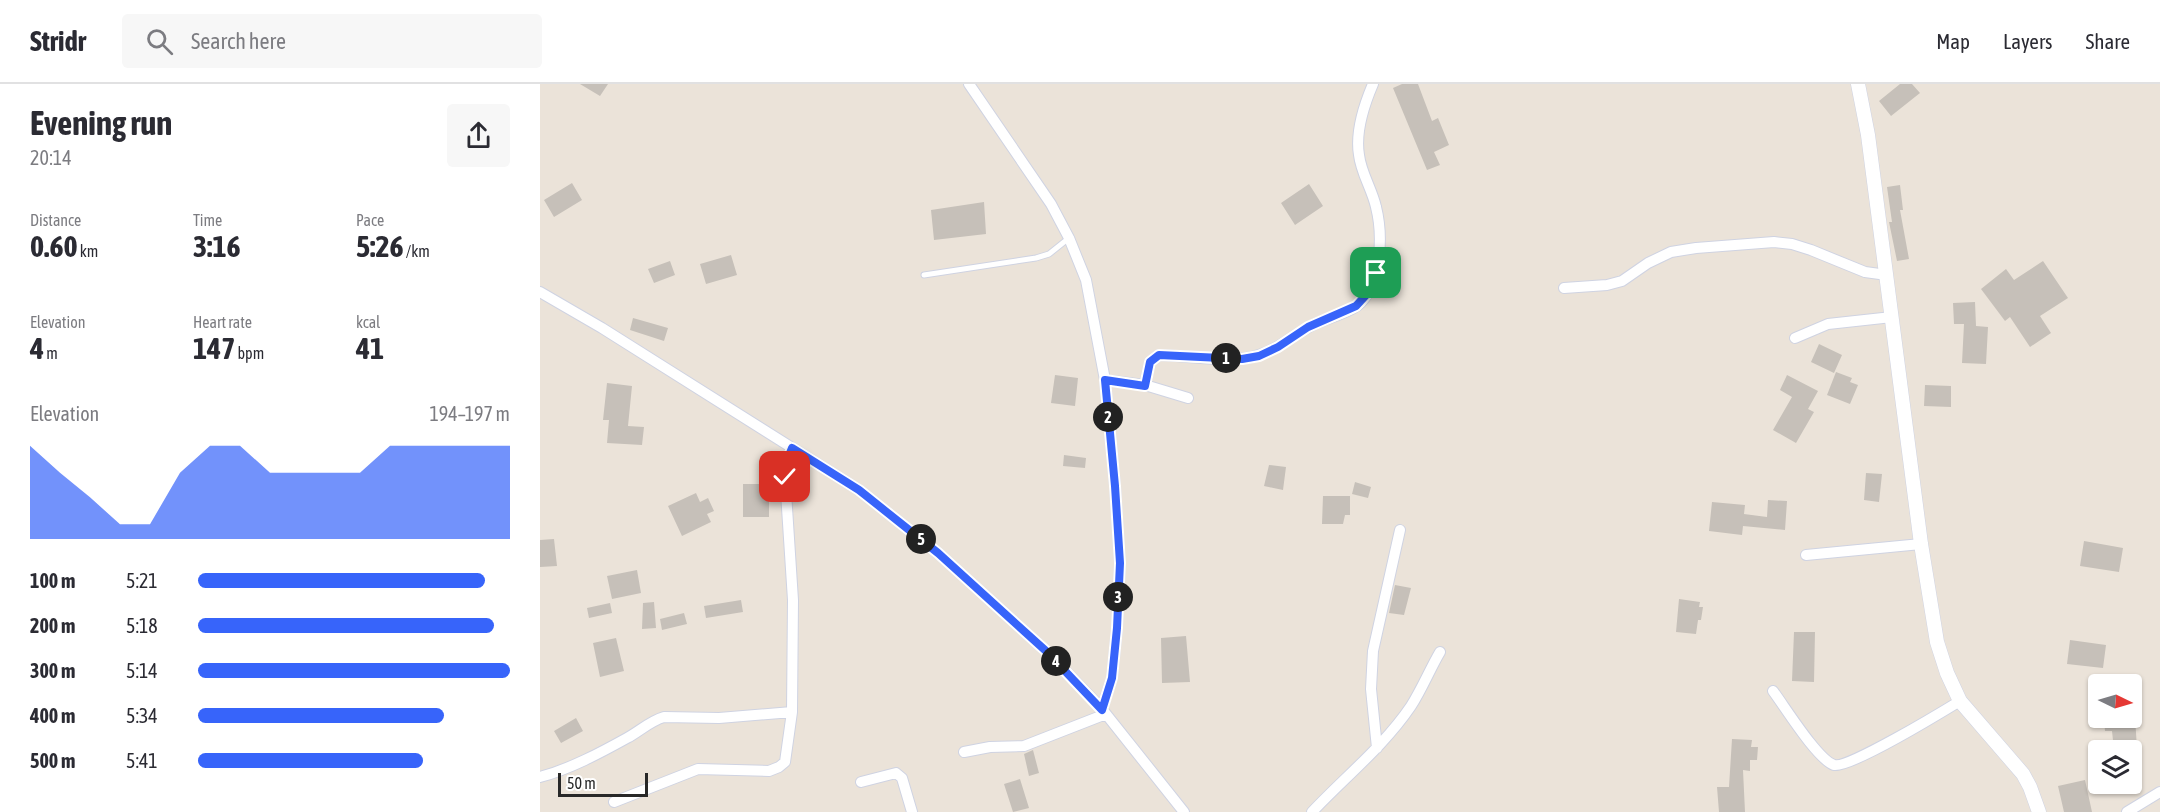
<!DOCTYPE html>
<html lang="en">
<head>
<meta charset="utf-8">
<style>
	body { margin:0; font-family:"Asap Condensed",sans-serif; background:#f7f7f7; color:#2b2b33; height:100vh; display:flex; flex-direction:column; font-size:22px; white-space:nowrap }
	* { box-sizing:border-box; margin:0 }
	p { font-size:20px; color:#7c7c81 }
	.icon { flex:none; width:33px; height:33px; fill:none; stroke:currentColor; stroke-width:2; stroke-linecap:round; stroke-linejoin:round }
	.map { position:relative; flex:1; overflow:hidden }
	.drawer { display:flex; flex-direction:column; background:#fff; width:540px }
	.drawer>* { flex:none }
	.needle { width:39px; rotate:95deg }
	.controls { position:absolute; left:1548px; top:590px; display:grid; gap:12px }
	.controls a { display:grid; place-items:center; width:54px; height:54px; border-radius:6px; background:#fff; box-shadow:0 2px 4px #0004; font-size:30px }
	.scale { position:absolute; left:18px; bottom:15px; width:90px; box-sizing:border-box; padding-left:6px; border:3px solid #282828; border-top:0; font-size:16px; line-height:21px; white-space:nowrap; color:#282828; -webkit-text-stroke:4px #fff; paint-order:stroke }
	.pin { position:absolute; display:grid; place-items:center; width:51px; height:51px; color:#fff; margin:-26px; border-radius:12px; box-shadow:0 3px 9px #0006 }
	.km { position:absolute; width:30px; height:30px; margin:-15px; border-radius:50%; background:#222; color:#fff; font-size:16px; line-height:30px; text-align:center }
	.round { display:grid; place-items:center; flex:none; width:63px; height:63px; border-radius:6px; background:#f7f7f7 }
	.headline { display:flex; align-items:center; justify-content:space-between; height:102px; padding:0 30px }
	h1 { font-size:33px; font-weight:700; line-height:45px }
	.figures { display:grid; grid-template-columns:repeat(3,1fr); gap:9px; height:102px; padding:6px 30px }
	.figures div { display:grid; align-content:center }
	.figures b { font-size:30px; font-weight:700 }
	.figures small { font-size:16px; font-weight:400 }
	.figures p { font-size:16px }
	.chart { height:168px; padding:12px 30px }
	.chart p { display:flex; justify-content:space-between }
	.chart svg { width:100%; height:108px; margin-top:6px; fill:#3764fa; opacity:.7 }
	ul { padding:0 30px; list-style:none; font-size:20px }
	li { display:grid; grid-template-columns:96px 72px 1fr; align-items:center; height:45px }
	li i { height:15px; border-radius:8px; background:#3764fa }
	header { display:flex; align-items:center; gap:36px; box-sizing:border-box; height:84px; padding:0 30px; background:#fff; border-bottom:2px solid #e1e1e2 }
	header strong { font-size:28px }
	nav { display:flex; gap:33px; margin-inline-start:auto; font-size:21px }
	.search { width:420px; height:54px; background:#f7f7f7; display:flex; align-items:center; gap:15px; box-sizing:border-box; padding:0 21px; border-radius:6px; color:#7c7c81; font-size:22px }
	main { display:flex; flex:1; min-height:0 }
	.map>svg:first-child { display:block }
	.building { fill:#c6c0b9 }
	.lines { fill:none; stroke-linecap:round; stroke-linejoin:round }
	.service-casing { stroke:#cfd3e2; stroke-width:7 }
	.minor-casing { stroke:#cfd3e2; stroke-width:12 }
	.tertiary-casing { stroke:#cfd3e2; stroke-width:15 }
	.service { stroke:#fff; stroke-width:5 }
	.minor { stroke:#fff; stroke-width:10 }
	.tertiary { stroke:#fff; stroke-width:14 }
	.route-casing { stroke:#fff; stroke-width:12 }
	.route { stroke:#3764fa; stroke-width:8 }
</style>
</head>
<body>
<header>
<strong>Stridr</strong>
<div class="search"><svg class="icon" aria-label="search" viewBox="0 0 24 24"><circle cx="10" cy="10" r="6"/><path d="M15 15l6 6"/></svg>Search here</div>
<nav><a>Map</a><a>Layers</a><a>Share</a></nav>
</header>
<main>
<section class="drawer">
<div class="headline"><div><h1>Evening run</h1><p>20:14</p></div><a class="round"><svg class="icon" aria-label="share" viewBox="0 0 24 24"><path d="M12 15V3M7 8l5-5 5 5M5 13v7h14v-7"/></svg></a></div>
<div class="figures">
<div><p>Distance</p><b>0.60<small> km</small></b></div>
<div><p>Time</p><b>3:16</b></div>
<div><p>Pace</p><b>5:26<small> /km</small></b></div>
</div>
<div class="figures">
<div><p>Elevation</p><b>4<small> m</small></b></div>
<div><p>Heart rate</p><b>147<small> bpm</small></b></div>
<div><p>kcal</p><b>41</b></div>
</div>
<div class="chart"><p><span>Elevation</span>194–197 m</p>
<svg viewBox="0 0 160 44" preserveAspectRatio="none"><path d="M0 44V6L10 17L20 27L30 38L40 38L50 17L60 6L70 6L80 17L90 17L100 17L110 17L120 6L130 6L140 6L150 6L160 6V44z"/></svg>
</div>
<ul>
<li><b>100 m</b>5:21<i style="width:92%"></i></li>
<li><b>200 m</b>5:18<i style="width:95%"></i></li>
<li><b>300 m</b>5:14<i style="width:100%"></i></li>
<li><b>400 m</b>5:34<i style="width:79%"></i></li>
<li><b>500 m</b>5:41<i style="width:72%"></i></li>
</ul>
</section>
<div class="map">
<svg width="1620" height="728" viewBox="0 0 1620 728">
	<rect width="100%" height="100%" fill="#ebe3d9"/>
	<path class="building" d="M40,0H68L60,12Z
		M862,0H878L892,37L898,34L909,61L894,68L900,81L887,86L853,4Z
		M1360,0H1372L1380,9L1351,32L1339,17Z
		M32,99L42,116L14,133L4,116Z
		M769,100L783,122L755,141L741,119Z
		M1360,101L1363,126H1360L1369,175L1357,177L1349,138H1352L1347,103Z
		M444,118L446,150L394,156L391,126Z
		M191,171L197,191L166,200L160,180Z
		M130,177L135,191L114,199L108,185Z
		M1503,177L1528,214L1500,232L1511,249L1490,263L1470,233L1465,237L1441,205L1466,185L1474,196Z
		M1435,218L1436,242L1448,243L1446,280L1422,279L1424,240H1414L1413,219Z
		M93,234L128,244L124,257L90,246Z
		M1279,260L1302,271L1294,289L1271,278Z
		M1296,288L1312,294L1310,298L1318,301L1310,320L1287,311Z
		M515,291L538,294L535,322L511,319Z
		M1247,291L1278,307L1268,325L1274,328L1256,359L1233,346L1252,313L1240,306Z
		M67,299L92,302L88,342L104,343L102,361L67,359L69,336H63Z
		M1385,301L1411,302V323L1384,322Z
		M524,371L546,374L545,384L523,382Z
		M729,381L746,383L743,406L724,402Z
		M1326,389L1342,390L1339,418L1324,416Z
		M815,398L831,403L828,414L812,410Z
		M203,400H229V433H203Z
		M156,409L160,418L168,414L174,427L167,430L171,438L142,452L128,422Z
		M783,412H810V431H805L803,440H782Z
		M1228,416L1247,417L1245,446L1203,442L1202,451L1169,447L1172,418L1205,421L1204,430L1227,433Z
		M14,455L17,482L0,483V456Z
		M1544,457L1583,464L1579,488L1540,482Z
		M97,486L101,509L72,515L67,492Z
		M855,501L871,504L864,531L849,529Z
		M1139,515L1160,518L1159,523H1163L1161,536H1158L1156,550L1136,548Z
		M201,516L203,528L166,534L164,522Z
		M114,518L116,544L102,545L103,519Z
		M70,519L72,529L49,534L47,524Z
		M144,529L147,540L122,546L120,535Z
		M1254,548H1275L1274,598L1252,597Z
		M646,552L650,598L622,599L621,554Z
		M76,554L84,587L60,593L53,559Z
		M1530,556L1566,561L1563,584L1527,580Z
		M1571,633H1595L1597,664L1574,666L1572,647H1565L1564,635Z
		M36,634L43,647L21,659L14,647Z
		M1192,655L1212,656L1211,663H1218L1217,676H1210V687L1203,686L1205,728H1179L1177,703H1189Z
		M493,666L499,689L489,692L484,670Z
		M480,695L489,724L473,728L464,700Z
		M1545,696L1552,728H1524L1518,702Z"/>
	<g class="lines">
		<defs>
			<path id="service" d="M384,191L496,174L509,170L529,154"/>
			<path id="minor" d="M429,0L511,120L529,154L546,196L565,296L575,402L580,479L577,544L572,594L562,625
				M1024,204L1067,201L1082,197L1108,179L1131,168L1156,164L1234,158L1252,160L1271,166L1325,188L1347,191
				M0,208L62,244L319,406L398,469L506,567L562,625L644,728
				M1255,254L1288,240L1352,233
				M565,296L605,301L648,314
				M605,301L610,278L619,271C647,272 694,280 719,271C740,265 755,249 775,240C788,234 805,230 817,222C842,202 843,151 836,123C832,105 821,89 819,71C815,47 824,21 833,0
				M1266,471L1381,460
				M1233,607C1245,623 1277,675 1294,681C1308,685 1402,628 1420,617
				M837,664L831,605L833,567L860,446
				M424,668L450,663L484,662L566,630
				M0,693C30,685 60,669 87,654C100,647 110,637 124,633L179,634L252,628
				M321,698L356,689L362,694L372,728
				M74,718L158,685L229,687L239,683L245,678L252,628L253,516L245,393L247,377L252,364
				M772,728C805,693 844,662 871,622C882,605 890,585 900,568
				M1587,728L1620,708"/>
			<path id="tertiary" d="M1318,0L1328,51L1381,460L1397,558L1407,589L1420,617L1483,690L1490,703L1499,728"/>
		</defs>
		<use href="#service" class="service-casing"/>
		<use href="#minor" class="minor-casing"/>
		<use href="#tertiary" class="tertiary-casing"/>
		<use href="#service" class="service"/>
		<use href="#minor" class="minor"/>
		<use href="#tertiary" class="tertiary"/>
	</g>
	<g class="lines">
		<defs>
			<path id="route" d="M245,393L247,377L252,364L319,406L398,469L506,567L562,626L572,594L577,544L580,479L575,402L565,296L605,302L610,278L619,271L702,275L719,272L738,263L768,243L816,222L827,210L836,189"/>
		</defs>
		<use href="#route" class="route-casing"/>
		<use href="#route" class="route"/>
	</g>
</svg>
<div class="controls">
<a><svg class="needle" viewBox="-14 -14 28 28"><path d="M0-13l5 13h-10z" fill="#e53935"/><path d="M0 13l5-13h-10z" fill="#7c7c81"/></svg></a>
<a><svg class="icon" aria-label="layers" viewBox="0 0 24 24"><path d="M12 4l9 5-9 5-9-5zM3 14l9 5 9-5"/></svg></a>
</div>
<div class="scale">50 m</div>
<div class="pin" style="left:836px;top:189px;background:#1e9e55"><svg class="icon" aria-label="arrive" viewBox="0 0 24 24"><path d="M6 21V4h12l-3 4 3 4H6"/></svg></div>
<div class="pin" style="left:245px;top:393px;background:#d93025"><svg class="icon" aria-label="check" viewBox="0 0 24 24"><path d="M5 12l5 5 9-10"/></svg></div>
<b class="km" style="left:686px;top:274px">1</b>
<b class="km" style="left:568px;top:333px">2</b>
<b class="km" style="left:578px;top:513px">3</b>
<b class="km" style="left:516px;top:577px">4</b>
<b class="km" style="left:381px;top:455px">5</b>
</div>
</main>
</body>
</html>
